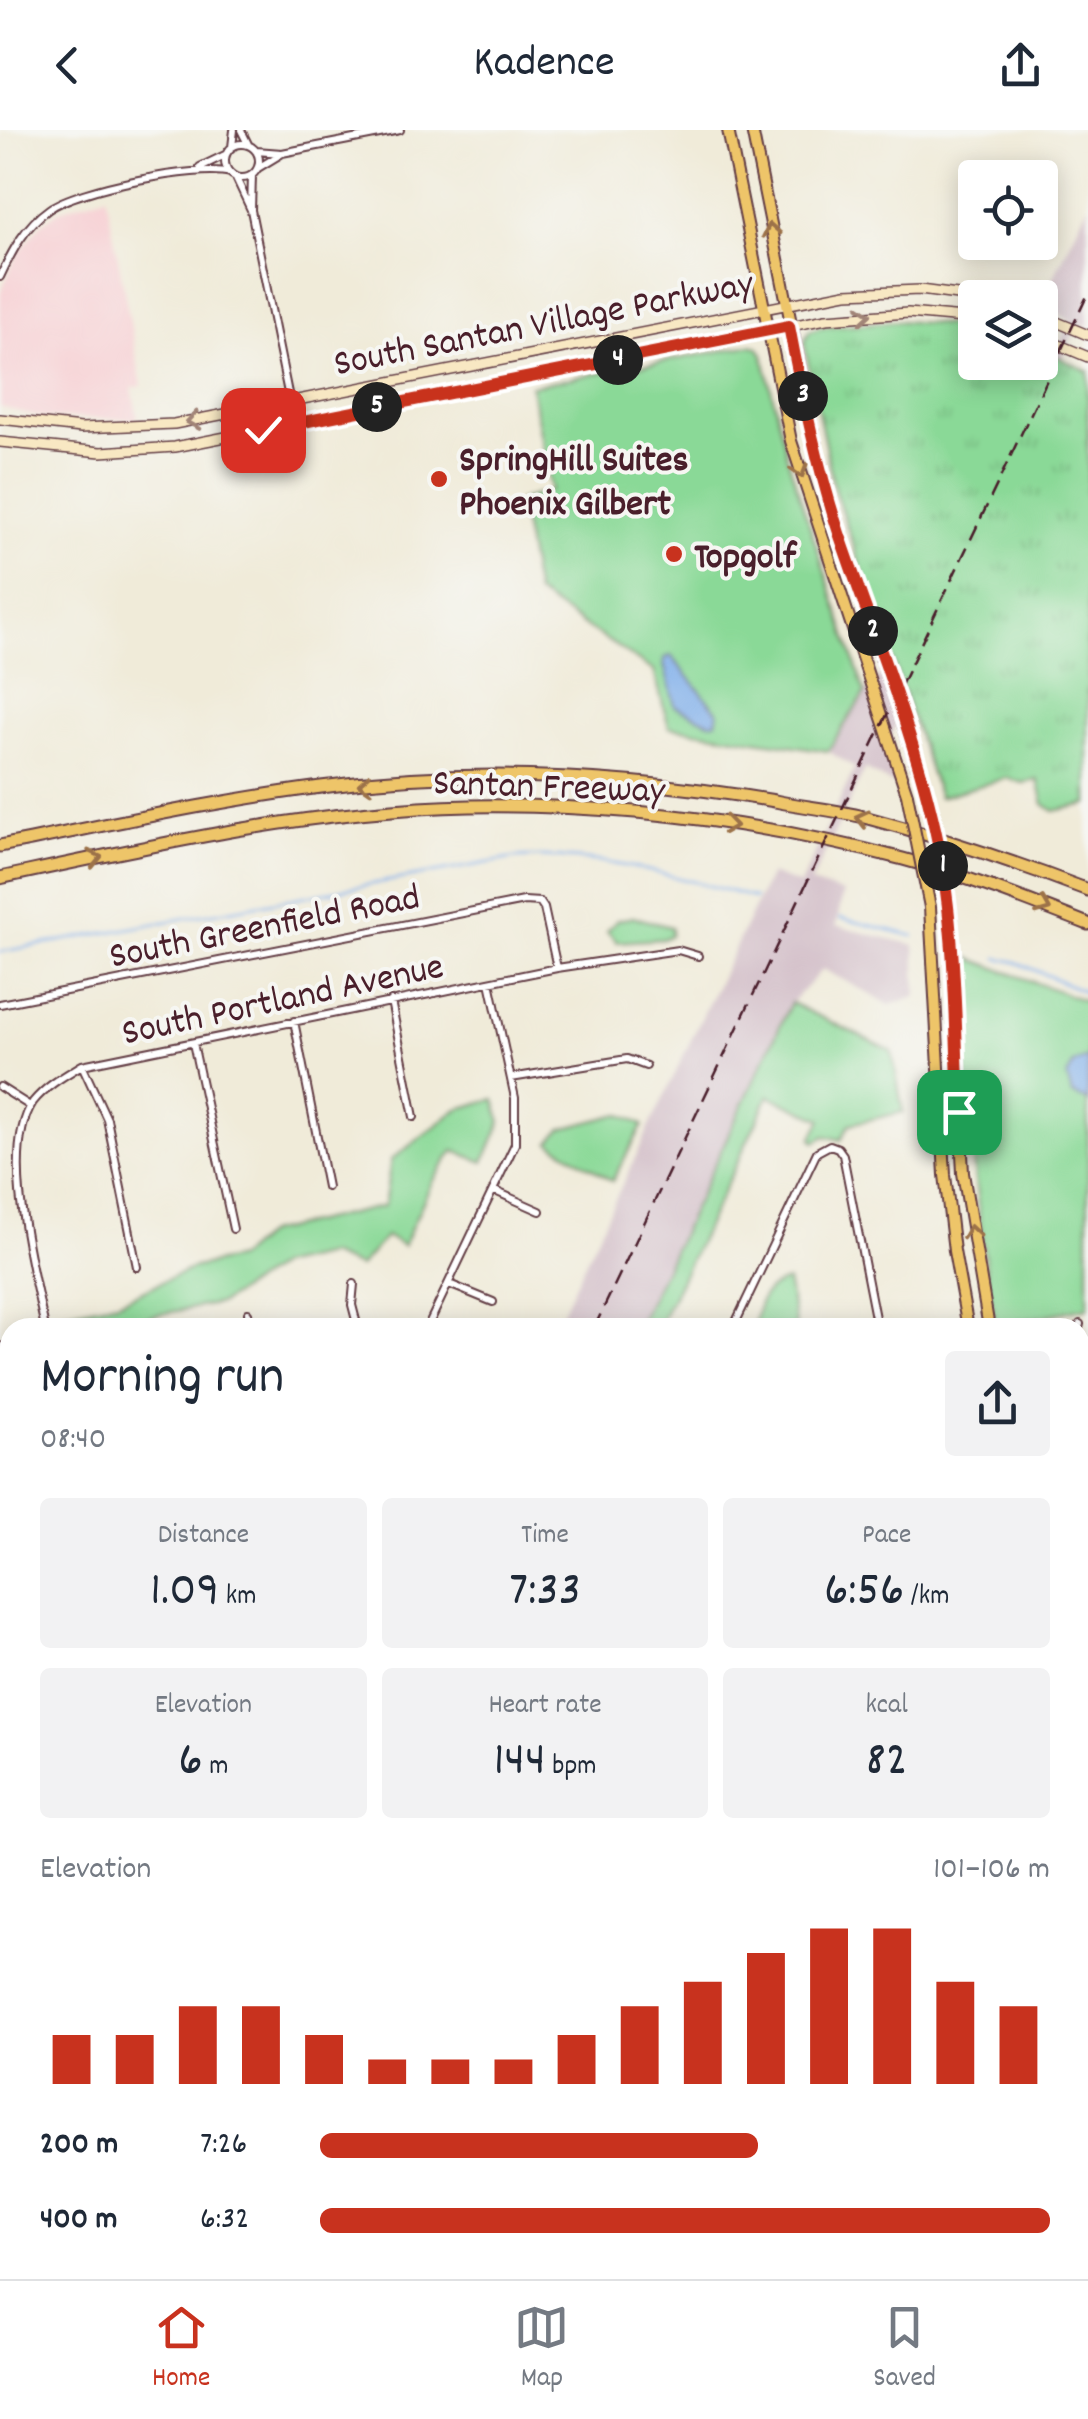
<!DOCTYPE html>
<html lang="en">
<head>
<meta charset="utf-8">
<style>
	body { margin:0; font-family:Dekko,sans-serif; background:#f2f2f3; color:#1f2937; height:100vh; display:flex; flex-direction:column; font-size:38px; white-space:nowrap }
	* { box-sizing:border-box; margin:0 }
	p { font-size:32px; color:#747a83 }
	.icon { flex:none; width:55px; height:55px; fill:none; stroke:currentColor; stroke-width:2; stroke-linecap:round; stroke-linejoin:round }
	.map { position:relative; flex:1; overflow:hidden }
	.details { position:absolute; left:0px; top:1188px; width:1090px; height:962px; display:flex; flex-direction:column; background:#fff; border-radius:30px 30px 0 0; box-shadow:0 5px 25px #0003 }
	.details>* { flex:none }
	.tools { position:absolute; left:958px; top:30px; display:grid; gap:20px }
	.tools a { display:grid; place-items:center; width:100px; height:100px; border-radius:10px; background:#fff; box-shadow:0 5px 25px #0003; font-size:50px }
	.pin { position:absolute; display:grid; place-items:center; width:85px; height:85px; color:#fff; margin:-42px; border-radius:20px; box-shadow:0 5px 15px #0006 }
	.km { position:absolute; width:50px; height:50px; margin:-25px; border-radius:50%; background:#222; color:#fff; font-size:28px; line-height:50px; text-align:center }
	.round { display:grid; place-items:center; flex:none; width:105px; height:105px; border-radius:10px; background:#f2f2f3 }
	.overview { display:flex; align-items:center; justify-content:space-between; height:170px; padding:0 40px }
	h1 { font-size:55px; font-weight:600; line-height:75px }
	.figures { display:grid; grid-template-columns:repeat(3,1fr); gap:15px; height:170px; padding:10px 40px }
	.figures div { display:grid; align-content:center; border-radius:10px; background:#f2f2f3; text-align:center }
	.figures b { font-size:50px; font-weight:600 }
	.figures small { font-size:28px; font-weight:400 }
	.figures p { font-size:28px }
	.chart { height:280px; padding:20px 40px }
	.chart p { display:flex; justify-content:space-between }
	.chart svg { width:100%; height:180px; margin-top:10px; stroke:#c8321e; stroke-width:6 }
	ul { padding:0 40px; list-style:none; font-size:32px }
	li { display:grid; grid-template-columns:160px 120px 1fr; align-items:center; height:75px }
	li i { height:25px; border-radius:12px; background:#c8321e }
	header { display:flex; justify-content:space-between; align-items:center; height:130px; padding:0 40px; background:#fff; font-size:45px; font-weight:600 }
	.tab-bar { display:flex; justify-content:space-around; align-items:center; height:140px; border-top:2px solid #e0e1e3; background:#fff; font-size:28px; color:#747a83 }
	.tab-bar a { display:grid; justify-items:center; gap:5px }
	.tab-bar .current { color:#c8321e }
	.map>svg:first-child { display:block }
	.built { fill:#f7cfd3 }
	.industrial { fill:#d2bdc7 }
	.grass { fill:url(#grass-tufts); stroke:#6a7c61; stroke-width:2.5 }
	.park { fill:#8ad997; stroke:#6a7c61; stroke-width:2.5 }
	.water { fill:#80afea; stroke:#65678a; stroke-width:2.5 }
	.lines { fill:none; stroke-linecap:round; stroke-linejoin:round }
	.stream { stroke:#80afea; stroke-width:2.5 }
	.minor-casing { stroke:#633e45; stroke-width:10 }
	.tertiary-casing { stroke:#633e45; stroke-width:11 }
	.secondary-casing { stroke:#633e45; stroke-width:12 }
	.primary-casing { stroke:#633e45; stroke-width:14 }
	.motorway-casing { stroke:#633e45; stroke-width:15 }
	.minor { stroke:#fff; stroke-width:6 }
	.tertiary { stroke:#fff; stroke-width:8 }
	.secondary { stroke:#f8e8c3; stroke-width:9 }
	.primary { stroke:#eec569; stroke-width:10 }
	.motorway { stroke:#eec569; stroke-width:11 }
	.rail { stroke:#4a1f2b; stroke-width:2.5; stroke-dasharray:15 8; stroke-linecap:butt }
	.primary-bridge-casing { stroke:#633e45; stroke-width:14; stroke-linecap:butt }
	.primary-bridge { stroke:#eec569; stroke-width:10 }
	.oneway { stroke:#9c724a }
	.oneway2 { stroke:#a18477 }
	.route-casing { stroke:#fff; stroke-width:20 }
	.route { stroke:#c8321e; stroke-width:12 }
	.poi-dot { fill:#c8321e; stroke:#f6f6f2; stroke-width:4 }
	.labels { text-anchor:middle; stroke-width:8; stroke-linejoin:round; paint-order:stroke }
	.street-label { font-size:38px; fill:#4a1f2b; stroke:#f6f6f2 }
	.poi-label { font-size:38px; font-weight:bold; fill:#4a1f2b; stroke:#f6f6f2; text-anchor:start }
</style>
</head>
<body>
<header><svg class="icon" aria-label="back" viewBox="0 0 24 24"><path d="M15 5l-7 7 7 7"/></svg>Kadence<svg class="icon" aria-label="share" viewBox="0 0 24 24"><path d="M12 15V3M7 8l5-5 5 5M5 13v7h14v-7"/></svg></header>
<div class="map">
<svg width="1088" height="2149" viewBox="0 0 1088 2149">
	<defs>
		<pattern id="grass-tufts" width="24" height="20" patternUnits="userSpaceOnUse" patternTransform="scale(2.5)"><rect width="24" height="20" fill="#8ad997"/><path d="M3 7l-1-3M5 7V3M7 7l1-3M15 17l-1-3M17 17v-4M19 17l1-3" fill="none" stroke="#79ba82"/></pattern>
	</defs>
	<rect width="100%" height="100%" fill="#f6f6f2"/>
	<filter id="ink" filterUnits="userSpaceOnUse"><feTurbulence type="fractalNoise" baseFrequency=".01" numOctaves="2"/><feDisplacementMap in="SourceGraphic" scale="20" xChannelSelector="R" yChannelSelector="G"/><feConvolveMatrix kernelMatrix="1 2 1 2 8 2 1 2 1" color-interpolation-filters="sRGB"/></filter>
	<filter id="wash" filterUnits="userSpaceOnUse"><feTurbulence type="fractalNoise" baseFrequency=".0048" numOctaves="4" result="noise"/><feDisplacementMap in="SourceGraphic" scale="40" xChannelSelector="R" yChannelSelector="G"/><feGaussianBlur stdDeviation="2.25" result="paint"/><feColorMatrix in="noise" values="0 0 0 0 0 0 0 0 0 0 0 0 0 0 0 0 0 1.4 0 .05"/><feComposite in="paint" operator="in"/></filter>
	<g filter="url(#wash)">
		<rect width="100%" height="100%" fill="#f0ebd9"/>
		<path class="built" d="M106,65L142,256L132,258L138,289L46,288L0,277V163L16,127L40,95L60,80Z
			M186,2140H429L431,2149H182Z"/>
		<path class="industrial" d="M1088,75V196L1078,194L1062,228L1074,234L885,617L896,653L892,654L865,639L811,753L843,763L836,796L915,815L917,866L890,875L823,839L791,873L637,1197L554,1198L770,744L800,755L855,638L828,621L865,563L891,533L1046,221L1055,224L1071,190L1040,175Z
			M105,2140H186L182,2149H100Z"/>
		<path class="grass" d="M901,191L975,197V232H1040V214L1047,217V222L1088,241V674L1054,681L1044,674L1038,650L1023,653L1007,648L939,667L834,359L804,213L809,201L820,197Z"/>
		<path class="park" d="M751,215L758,217L763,224L787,327L865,563L828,621L669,597L654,541L536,464L519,371L551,360L531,256C604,241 677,230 751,215Z
			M634,787L671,797V805L663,809L617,812L607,801L617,790Z
			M961,828H969L1088,872V1177L996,1196C973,1073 965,952 961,828Z
			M791,873L892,921L903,982L850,994L841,1010L826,1006L815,1012L812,1009L822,989L769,966L658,1197H637Z
			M495,969L501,992L484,1032L454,1021L432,1052L403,1116L386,1106L359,1137L328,1125L279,1136L221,1173L156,1185L116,1197H60L58,1184L118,1172L195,1137L238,1128L267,1103L384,1076L391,1030L458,979Z
			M619,984L643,995L612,1051L550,1012L561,999Z
			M787,1151L796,1197H753C760,1173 759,1159 787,1151Z
			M10,2005V2113L4,2116L0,2098V2008Z
			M218,2140H300V2149H216Z
			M319,2140H401L402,2145L388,2149H320Z"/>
		<path class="water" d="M671,526L718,582L716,592H709L675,576L664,535L665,528Z
			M1088,928V971L1072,964L1067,947L1074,933Z"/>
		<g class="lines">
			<path class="stream" d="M840,788L914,806
				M0,822L515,728C598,722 675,747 755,768
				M998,828L1016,832L1088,863"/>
		</g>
	</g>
	<g filter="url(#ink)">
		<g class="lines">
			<defs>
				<path id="minor" d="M241,0L248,14
					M225 31a17 17 0 1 1 34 0a17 17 0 1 1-34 0Z
					M232,17L234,0
					M256,21L282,23L400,0
					M200,37L225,25
					M258,38L281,24
					M236,48L251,80L252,45
					M251,80L294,293
					M0,147C12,121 25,96 49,79C76,59 198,34 230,43
					M391,871L414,987
					M0,874L524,771L540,772L544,778L557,838
					M294,891L327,1057
					M193,913L233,1099
					M82,935L107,989L137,1137
					M511,948L627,929L646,936
					M0,957L30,976
					M495,1061L540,1081
					M354,1154L352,1175L358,1198
					M449,1154L493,1172
					M248,1183L251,1198
					M45,1198C33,1139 0,1023 33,972C46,956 64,946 82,935L557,838L678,820L698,826
					M427,1198L515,1014V968L490,852
					M733,1198L817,1022L830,1015L838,1018L843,1025L877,1198
					M1079,1198L1080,1194
					M0,1217L10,1215
					M1080,1251L1088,1291
					M0,1325L10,1375
					M0,1430L10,1428
					M0,1712L10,1763
					M0,1808L10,1806
					M0,1941L10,1939
					M0,2135L10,2132
					M575,2140L579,2149
					M777,2140L779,2149
					M865,2140L866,2149
					M956,2140L958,2149
					M1047,2140L1049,2149
					M486,2149L490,2140"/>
				<path id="tertiary" d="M682,2149V2140
					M695,2149V2140"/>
				<path id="secondary" d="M1040,185L1088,205
					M1040,207L1088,227
					M0,289L81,298L174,294L846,163L920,160L980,168
					M0,312L101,322L175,317L826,189L908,183L975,189"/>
				<path id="primary" d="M728,0L791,311L907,664
					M752,0L817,322L839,401L928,668
					M930,777L945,1045L954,1121L968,1198
					M950,783L963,1043L989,1198
					M1080,1650L1088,1688
					M1080,1748L1088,1789"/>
				<path id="motorway" d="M0,716C107,695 213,671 321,657C470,637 627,646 775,671C804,677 835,680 864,687C940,707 1015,732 1088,760
					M0,748C154,715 311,679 470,676C615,674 763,692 903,729C966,746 1027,770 1088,794"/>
			</defs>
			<use href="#minor" class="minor-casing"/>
			<use href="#tertiary" class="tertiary-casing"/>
			<use href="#secondary" class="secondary-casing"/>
			<use href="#primary" class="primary-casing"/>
			<use href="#motorway" class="motorway-casing"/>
			<use href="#minor" class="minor"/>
			<use href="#tertiary" class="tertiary"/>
			<use href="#secondary" class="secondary"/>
			<use href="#primary" class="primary"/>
			<use href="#motorway" class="motorway"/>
			<path class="rail" d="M594,1198L1088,164
				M141,2149L145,2140"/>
			<defs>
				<path id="primary-bridge" d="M907,664L930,777
					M928,668L950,783"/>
			</defs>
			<use href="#primary-bridge" class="primary-bridge-casing"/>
			<use href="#primary-bridge" class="primary-bridge"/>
		</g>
		<defs><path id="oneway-chevron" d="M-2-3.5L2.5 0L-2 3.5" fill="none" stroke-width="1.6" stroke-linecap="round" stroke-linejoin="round" transform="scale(2.5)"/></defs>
		<g class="oneway">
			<use href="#oneway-chevron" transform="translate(771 100) rotate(-101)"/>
			<use href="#oneway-chevron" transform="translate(800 341) rotate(73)"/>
			<use href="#oneway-chevron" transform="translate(365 654) rotate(176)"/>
			<use href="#oneway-chevron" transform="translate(862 688) rotate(-167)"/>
			<use href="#oneway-chevron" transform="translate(730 695) rotate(8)"/>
			<use href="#oneway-chevron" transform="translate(95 728) rotate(-12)"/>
			<use href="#oneway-chevron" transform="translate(1044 777) rotate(22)"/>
			<use href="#oneway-chevron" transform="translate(971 1102) rotate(-99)"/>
		</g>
		<g class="oneway2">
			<use href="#oneway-chevron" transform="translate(864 185) rotate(-5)"/>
			<use href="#oneway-chevron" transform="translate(193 291) rotate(171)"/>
		</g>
	</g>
	<g class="lines" filter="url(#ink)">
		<defs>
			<path id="route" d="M263,300L789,196C802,265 817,336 839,403C871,497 909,590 932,686C956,783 955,882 959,982"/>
		</defs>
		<use href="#route" class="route-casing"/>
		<use href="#route" class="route"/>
	</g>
	<g class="poi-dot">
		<circle cx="439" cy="349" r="10"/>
		<circle cx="674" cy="424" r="10"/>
	</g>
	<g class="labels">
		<g class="street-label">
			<text transform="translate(543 191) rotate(-11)" y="13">South Santan Village Parkway</text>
			<text transform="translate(549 654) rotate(2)" y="13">Santan Freeway</text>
			<text transform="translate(264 794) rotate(-11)" y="13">South Greenfield Road</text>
			<text transform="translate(282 867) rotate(-12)" y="13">South Portland Avenue</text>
		</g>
		<g class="poi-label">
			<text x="459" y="340">SpringHill Suites<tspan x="459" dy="44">Phoenix Gilbert</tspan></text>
			<text x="694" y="437">Topgolf</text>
		</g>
	</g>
</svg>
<div class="tools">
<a><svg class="icon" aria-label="locate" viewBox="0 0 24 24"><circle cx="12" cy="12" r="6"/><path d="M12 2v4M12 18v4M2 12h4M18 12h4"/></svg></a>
<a><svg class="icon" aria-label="layers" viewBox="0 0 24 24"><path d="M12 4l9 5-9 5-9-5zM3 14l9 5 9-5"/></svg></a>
</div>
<div class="pin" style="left:959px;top:982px;background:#1e9e55"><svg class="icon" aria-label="arrive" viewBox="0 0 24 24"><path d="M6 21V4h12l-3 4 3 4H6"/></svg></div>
<div class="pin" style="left:263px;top:300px;background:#d93025"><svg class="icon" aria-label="check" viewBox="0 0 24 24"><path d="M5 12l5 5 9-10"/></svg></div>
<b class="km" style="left:943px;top:736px">1</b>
<b class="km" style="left:873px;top:501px">2</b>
<b class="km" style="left:803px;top:266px">3</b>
<b class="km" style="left:618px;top:230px">4</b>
<b class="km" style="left:377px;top:277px">5</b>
<section class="details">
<div class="overview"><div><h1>Morning run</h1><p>08:40</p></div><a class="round"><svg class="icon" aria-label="share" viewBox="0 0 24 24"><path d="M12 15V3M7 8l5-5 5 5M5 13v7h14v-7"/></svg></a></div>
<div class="figures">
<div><p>Distance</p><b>1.09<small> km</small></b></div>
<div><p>Time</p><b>7:33</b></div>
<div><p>Pace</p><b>6:56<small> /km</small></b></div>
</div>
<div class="figures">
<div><p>Elevation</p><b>6<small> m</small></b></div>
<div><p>Heart rate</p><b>144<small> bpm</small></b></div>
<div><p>kcal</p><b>82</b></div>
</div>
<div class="chart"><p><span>Elevation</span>101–106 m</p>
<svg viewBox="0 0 160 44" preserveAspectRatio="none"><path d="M5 44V32M15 44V32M25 44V25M35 44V25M45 44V32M55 44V38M65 44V38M75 44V38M85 44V32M95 44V25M105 44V19M115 44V12M125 44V6M135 44V6M145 44V19M155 44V25"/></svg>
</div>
<ul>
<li><b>200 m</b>7:26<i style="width:60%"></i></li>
<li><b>400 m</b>6:32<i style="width:100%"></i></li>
</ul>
</section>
</div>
<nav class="tab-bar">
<a class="current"><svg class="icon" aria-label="home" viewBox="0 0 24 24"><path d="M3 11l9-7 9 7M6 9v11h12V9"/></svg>Home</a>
<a><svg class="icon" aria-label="map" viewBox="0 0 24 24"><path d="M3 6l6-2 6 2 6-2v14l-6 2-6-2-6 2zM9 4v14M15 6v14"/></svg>Map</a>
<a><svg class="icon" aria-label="saved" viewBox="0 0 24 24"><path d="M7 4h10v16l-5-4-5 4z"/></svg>Saved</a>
</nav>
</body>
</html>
